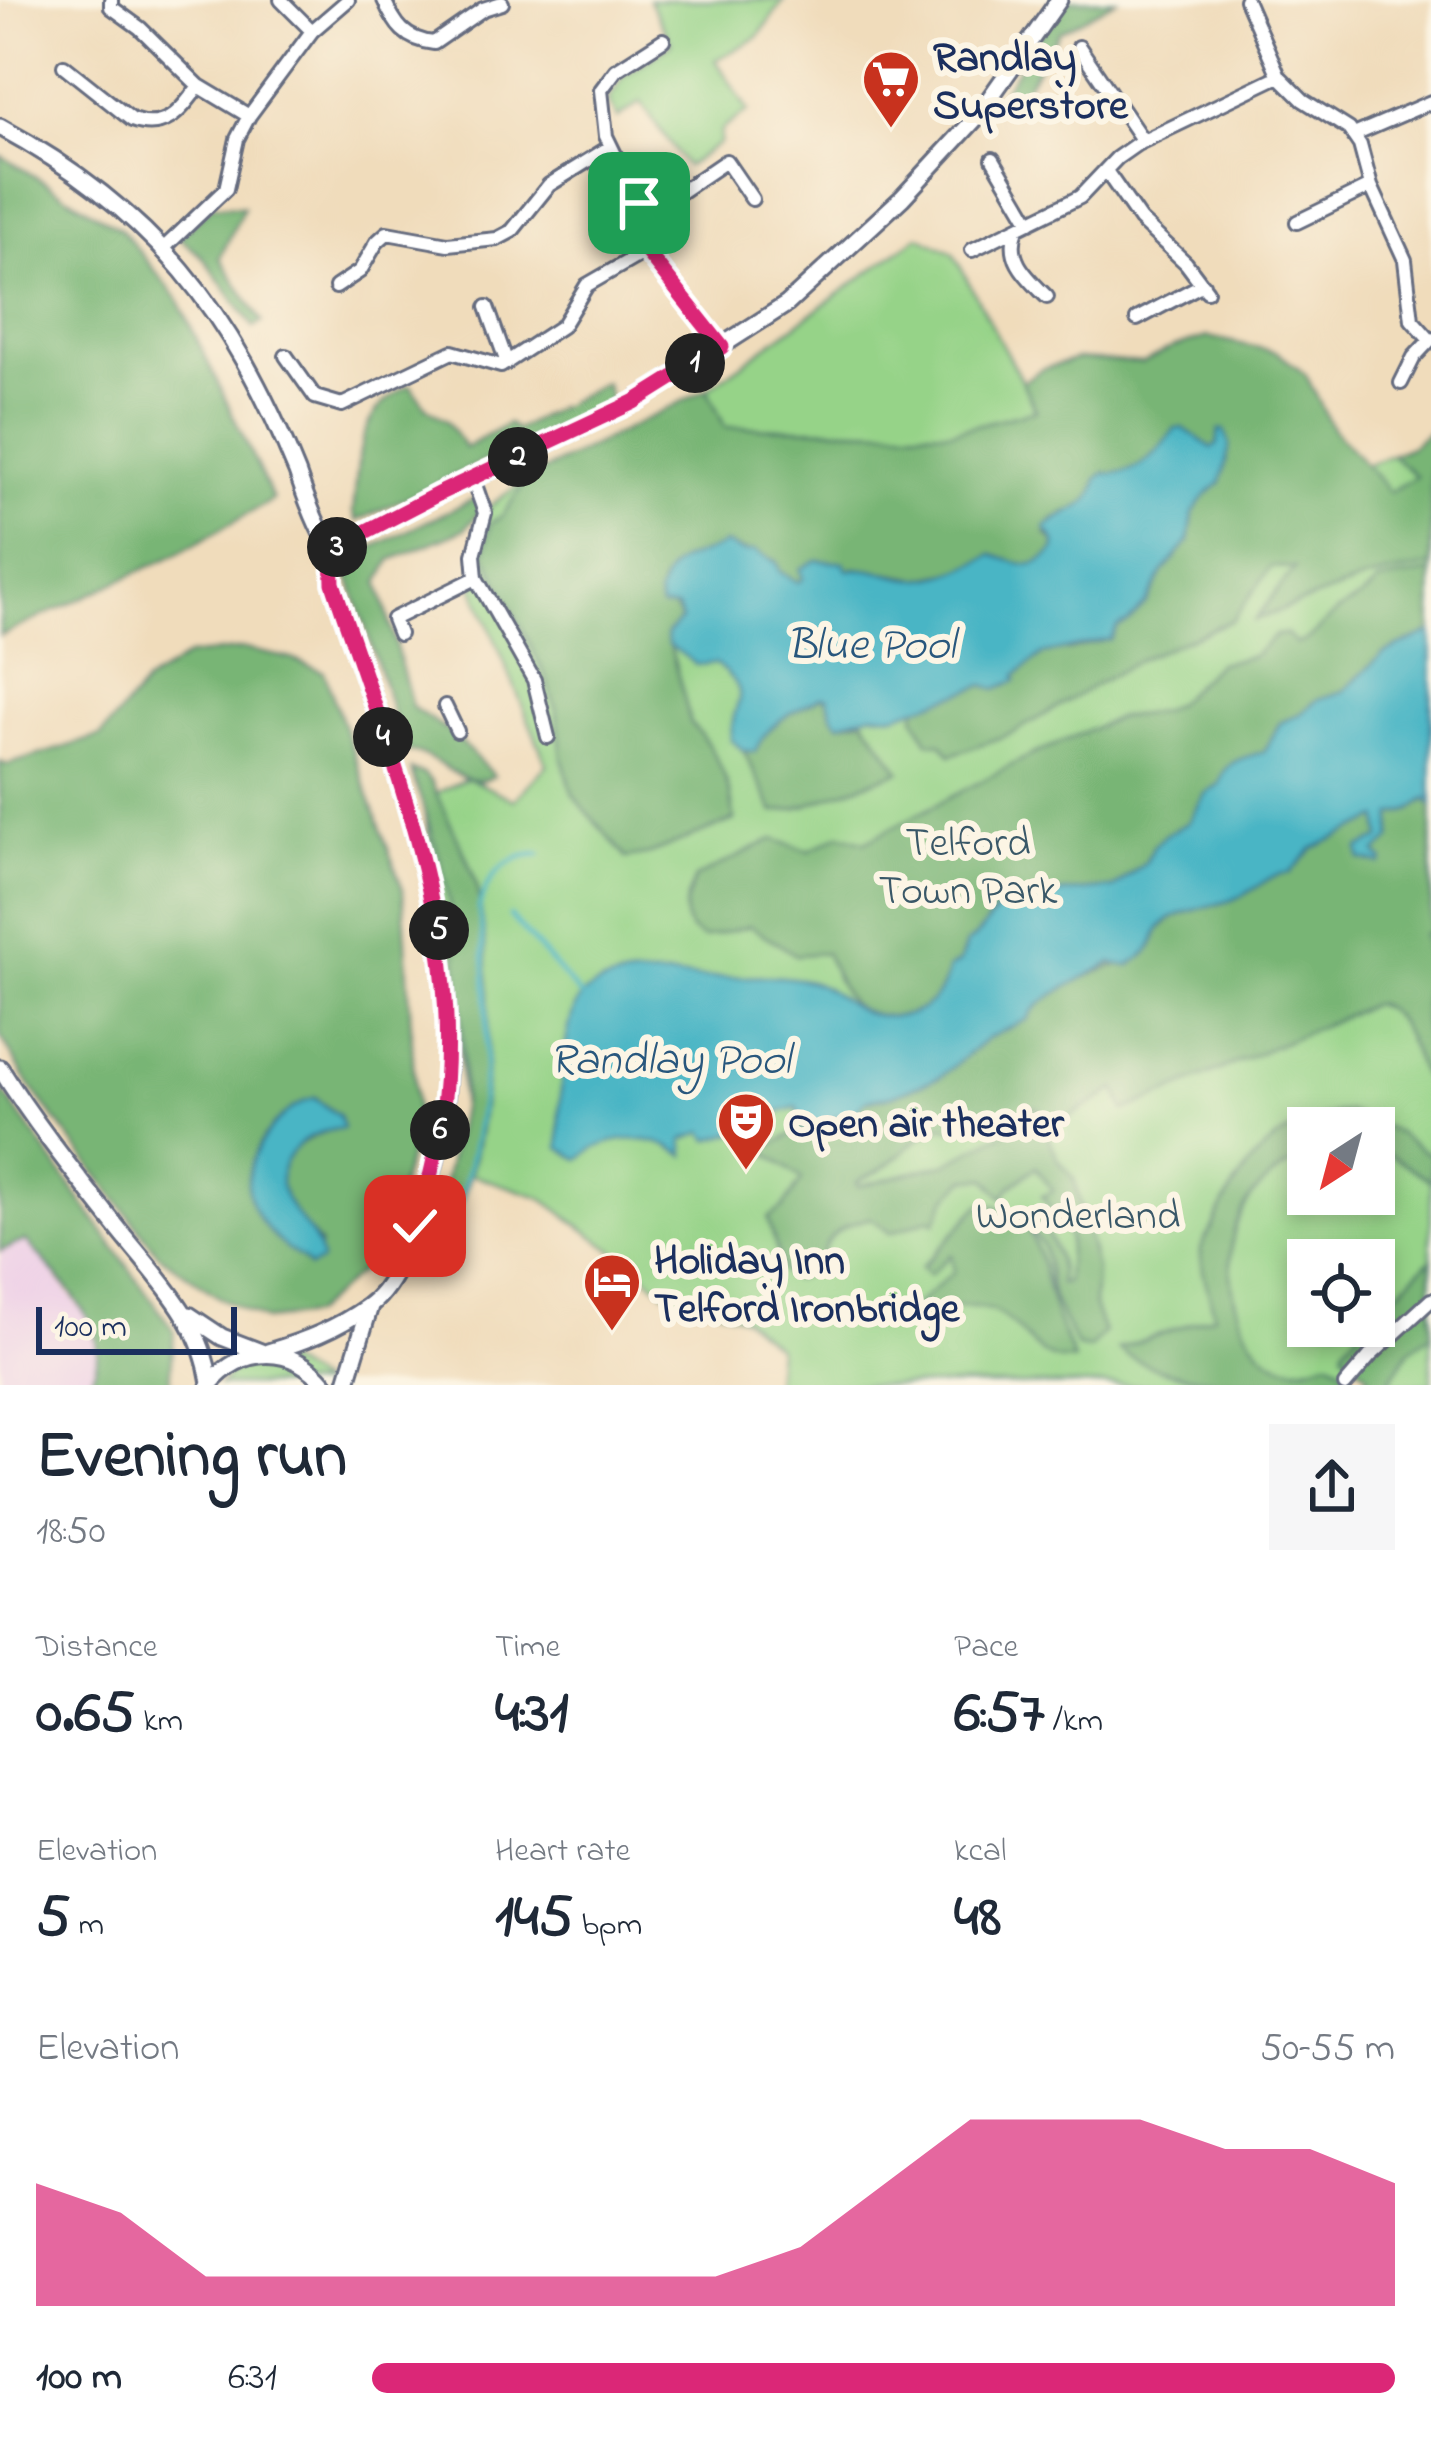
<!DOCTYPE html>
<html lang="en">
<head>
<meta charset="utf-8">
<style>
	body { margin:0; font-family:"Indie Flower",sans-serif; background:#f6f6f7; color:#1f2937; height:100vh; display:flex; flex-direction:column; font-size:45px; white-space:nowrap }
	* { box-sizing:border-box; margin:0 }
	p { font-size:39px; color:#747a83 }
	.icon { flex:none; width:66px; height:66px; fill:none; stroke:currentColor; stroke-width:2; stroke-linecap:round; stroke-linejoin:round }
	.map { position:relative; height:1385px; overflow:hidden }
	.details { display:flex; flex-direction:column; background:#fff; flex:1 }
	.details>* { flex:none }
	.needle { width:78px; rotate:216deg }
	.buttons { position:absolute; left:1287px; top:1107px; display:grid; gap:24px }
	.buttons a { display:grid; place-items:center; width:108px; height:108px; border-radius:0px; background:#fff; box-shadow:0 6px 18px #0003; font-size:60px }
	.scale { position:absolute; left:36px; bottom:30px; width:201px; box-sizing:border-box; padding-left:12px; border:6px solid #1b2f5e; border-top:0; font-size:33px; line-height:42px; white-space:nowrap; color:#1b2f5e; -webkit-text-stroke:9px #fcf5e5; paint-order:stroke }
	.pin { position:absolute; display:grid; place-items:center; width:102px; height:102px; color:#fff; margin:-51px; border-radius:24px; box-shadow:0 6px 18px #0006 }
	.km { position:absolute; width:60px; height:60px; margin:-30px; border-radius:50%; background:#222; color:#fff; font-size:33px; line-height:60px; text-align:center }
	.round { display:grid; place-items:center; flex:none; width:126px; height:126px; border-radius:0px; background:#f6f6f7 }
	.overview { display:flex; align-items:center; justify-content:space-between; height:204px; padding:0 36px }
	h1 { font-size:66px; font-weight:700; line-height:90px }
	.stats { display:grid; grid-template-columns:repeat(3,1fr); gap:18px; height:204px; padding:12px 36px }
	.stats div { display:grid; align-content:center }
	.stats b { font-size:60px; font-weight:700 }
	.stats small { font-size:33px; font-weight:400 }
	.stats p { font-size:33px }
	.chart { height:336px; padding:24px 36px }
	.chart p { display:flex; justify-content:space-between }
	.chart svg { width:100%; height:216px; margin-top:12px; fill:#db2777; opacity:.7 }
	ul { padding:0 36px; list-style:none; font-size:39px }
	li { display:grid; grid-template-columns:192px 144px 1fr; align-items:center; height:90px }
	li i { height:30px; border-radius:15px; background:#db2777 }
	.map>svg:first-child { display:block }
	.built { fill:#eed0e7 }
	.green { fill:#96d388; stroke:#588173; stroke-width:3; fill-rule:evenodd }
	.forest { fill:#78b574; stroke:#4a7269; stroke-width:3; fill-rule:evenodd }
	.water { fill:#49b5c5; stroke:#327292; stroke-width:3 }
	.lines { fill:none; stroke-linecap:round; stroke-linejoin:round }
	.stream { stroke:#49b5c5; stroke-width:4.5 }
	.minor-casing { stroke:#666c7f; stroke-width:18 }
	.tertiary-casing { stroke:#666c7f; stroke-width:21 }
	.minor { stroke:#fff; stroke-width:12 }
	.tertiary { stroke:#fff; stroke-width:15 }
	.route-casing { stroke:#fff; stroke-width:24 }
	.route { stroke:#db2777; stroke-width:15 }
	.labels { text-anchor:middle; stroke-width:12; stroke-linejoin:round; paint-order:stroke }
	.poi-label { font-size:42px; font-weight:bold; fill:#1b2f5e; stroke:#fcf5e5; text-anchor:start }
	.park-label { font-size:42px; fill:#3a5868; stroke:#fcf5e5 }
	.water-label { font-size:45px; font-style:italic; fill:#29577d; stroke:#fcf5e5 }
</style>
</head>
<body>
<div class="map">
<svg width="1431" height="1385" viewBox="0 0 1431 1385">
	<rect width="100%" height="100%" fill="#fcf5e5"/>
	<filter id="ink" filterUnits="userSpaceOnUse"><feTurbulence type="fractalNoise" baseFrequency=".00833" numOctaves="2"/><feDisplacementMap in="SourceGraphic" scale="24" xChannelSelector="R" yChannelSelector="G"/><feConvolveMatrix kernelMatrix="1 2 1 2 8 2 1 2 1" color-interpolation-filters="sRGB"/></filter>
	<filter id="wash" filterUnits="userSpaceOnUse"><feTurbulence type="fractalNoise" baseFrequency=".004" numOctaves="4" result="noise"/><feDisplacementMap in="SourceGraphic" scale="48" xChannelSelector="R" yChannelSelector="G"/><feGaussianBlur stdDeviation="2.7" result="paint"/><feColorMatrix in="noise" values="0 0 0 0 0 0 0 0 0 0 0 0 0 0 0 0 0 1.4 0 .05"/><feComposite in="paint" operator="in"/></filter>
	<g filter="url(#wash)">
		<rect width="100%" height="100%" fill="#f0dcbb"/>
		<path class="built" d="M26,1239L96,1329L100,1354L96,1372L86,1385H0V1251Z"/>
		<path class="green" d="M649,0H784L758,37L716,60L748,111L721,130L720,143L686,167L641,102L618,118L608,101L624,76L672,44Z
			M919,236L953,253L1037,410L1364,466L1411,447L1431,430V1327L1330,1380L1331,1385H774L777,1347L744,1318L712,1307L696,1309L676,1302L639,1269L540,1197L460,1171C468,1046 445,922 422,800L468,778L514,800L547,765L473,586L483,511L529,477L633,429L724,427L707,389ZM1308,1128H1374V1194H1308ZM1308,1260H1374V1326H1308Z
			M1431,1334V1385H1387L1409,1351Z
			M281,1359L322,1385H219L238,1366Z"/>
		<path class="forest" d="M1064,0H1116L1059,32L1017,101L1009,103L999,96Z
			M0,155L121,229L178,299L273,500L177,554L0,636Z
			M212,206L244,207L220,258L262,322L254,328L202,256L179,238Z
			M1208,337L1277,352L1306,375L1332,428L1390,492L1416,476L1391,455L1411,447L1431,430V566L1367,579L1255,620L1295,568L1271,567L1233,620L1140,659L1013,733L951,755L941,743L928,742L915,717L917,706L1016,675L1043,654L1058,649L1069,650L1110,639L1117,627L1128,622L1147,602L1163,572L1189,541L1193,513L1217,445L1212,448L1175,429C1157,454 1138,477 1104,473L1089,503L1053,520L1046,534L1055,541V549C1033,576 1016,561 992,555L960,571L919,579L855,568L798,582L780,572L776,561C759,553 743,552 726,545L661,585L681,620L667,634L691,724C716,748 732,786 734,820L650,854L626,858L573,795L562,758L557,712L545,675L485,554L490,523L502,516L527,479L707,389L725,427L952,431L1036,410L1022,382L1042,369L1077,359L1143,363L1174,347Z
			M605,382L611,402L357,521L353,512C360,456 354,413 410,385L427,408L447,421L465,448L508,424L516,430Z
			M478,497L483,508L465,529L391,560L379,583L412,707L455,736L494,776C459,793 440,752 405,751L344,561Z
			M1431,572V632L1383,654L1344,691L1318,699L1302,713L1280,723L1263,752L1232,765L1220,784L1205,794L1189,822L1166,835L1154,846L1146,862L1114,888L1042,895L1037,902C1029,903 1014,900 1007,902C991,907 986,933 966,944L960,963L949,968C941,1004 913,1022 878,1015C869,1013 859,1011 852,1004C840,991 833,968 825,953L796,955L750,926L703,938C675,925 685,902 695,878L773,839L809,851L840,834L865,842L1029,756L1119,717L1160,712L1175,704L1218,663L1253,656L1276,635L1286,634L1296,644C1315,638 1321,624 1336,613C1351,602 1366,597 1378,582Z
			M244,649L292,659L324,672L403,890L417,1128L381,1253L311,1315L265,1320L218,1297L158,1254L29,1085L0,1035V762L7,765L101,736L146,683L188,656ZM315,1098L339,1116L342,1128C310,1132 265,1157 285,1197C293,1215 308,1230 320,1245L308,1266C301,1255 289,1252 279,1242C248,1211 238,1178 263,1139C275,1122 294,1103 315,1098Z
			M821,697H826L833,716L839,723L864,719L900,771L796,809L774,812L743,750L755,751C767,722 794,712 821,697Z
			M411,770L424,774L432,783C445,817 467,851 476,885C497,974 494,1150 449,1230L440,1226C433,1205 463,1122 463,1090C464,1016 458,940 442,868C434,835 421,802 411,770Z
			M1427,799L1431,804V932L1423,934C1431,962 1424,982 1424,1011C1425,1038 1431,1063 1431,1090C1412,1064 1408,1010 1372,1004L1125,1111L1116,1089L1066,1119L1061,1117L1046,1130L1058,1159L1074,1179L1096,1269L1094,1306L1104,1333L1090,1349L1077,1347L1053,1299L1043,1245L1018,1217V1213L1025,1212C1050,1227 1061,1256 1060,1284L1066,1283L1069,1238L1042,1196L1053,1191L1036,1167L1010,1187L1003,1198L986,1178L966,1179L947,1198L935,1223L930,1219L890,1233L871,1218C840,1225 823,1235 818,1269L794,1280L783,1272L768,1218L783,1208L802,1179L763,1150L802,1129L856,1110L866,1100L890,1096L940,1077L988,1038L1028,1019C1037,988 1116,966 1144,956C1150,944 1154,932 1165,924C1187,906 1222,908 1247,893C1263,884 1270,873 1290,873L1312,849L1379,817L1381,838L1375,853L1393,815L1411,810ZM1034,1107L1040,1109L1036,1116L945,1164L858,1186L856,1183C865,1174 873,1176 883,1168C906,1152 914,1137 943,1126L952,1130Z
			M0,1087L174,1331L170,1385H86C124,1335 57,1279 26,1240L0,1251Z
			M1348,1111L1396,1132L1431,1156V1181L1390,1155L1374,1150V1128H1308V1157C1277,1167 1247,1194 1236,1225C1221,1269 1237,1359 1292,1367C1304,1369 1317,1363 1328,1360L1348,1370L1334,1385C1271,1385 1164,1385 1118,1349L1214,1315C1211,1295 1200,1271 1201,1251C1202,1240 1209,1235 1213,1226C1242,1163 1276,1123 1348,1111Z
			M981,1204C1034,1206 1039,1257 1050,1296C1055,1318 1066,1339 1074,1360C1032,1366 1022,1318 987,1309C959,1301 936,1314 912,1314L914,1307L954,1271L951,1255L929,1275L921,1268Z
			M1431,1259V1334L1409,1351L1387,1385H1361L1369,1376L1343,1352L1344,1347L1363,1326H1374V1315Z"/>
		<path class="water" d="M1183,428L1212,448L1217,445L1219,430H1224L1230,445L1221,483L1205,496L1193,513L1189,541L1163,572L1147,602L1128,622L1117,627L1110,639L1043,654L1016,675V681L995,689L984,685L895,715L873,713L839,723L833,716L827,697H821C794,711 767,722 755,752L743,750L731,740C731,695 758,699 715,663L697,665L668,644L667,634L681,620L677,608L661,607L658,595C674,549 687,564 725,544L744,552L755,551L776,562L780,572L798,582L803,579L800,569L816,560L844,563L847,570C870,565 891,578 915,579C942,579 969,567 992,555C1016,561 1033,576 1055,549V541L1045,528C1065,509 1094,511 1097,479L1104,473C1138,477 1157,454 1175,429Z
			M1431,632V804L1426,799L1411,810L1393,815L1391,839L1376,853L1383,860L1381,864L1360,859L1359,849L1381,838L1379,818L1312,849L1290,873C1270,873 1263,884 1247,893C1222,908 1187,906 1165,923C1155,931 1158,938 1151,948C1146,957 1136,959 1129,966L1111,963C1089,976 1034,1000 1028,1019L988,1038L940,1077L890,1096L866,1100L857,1110L803,1129L797,1107L774,1114V1122L709,1140L704,1132L683,1140L685,1155C650,1134 611,1133 579,1159L560,1148C558,1119 562,1014 583,995C614,968 671,977 708,978C742,978 774,973 809,981C830,986 845,1005 865,1012C904,1025 940,1010 949,968L960,962L966,944C989,931 991,901 1019,903L1021,896L1028,897L1034,903L1042,895L1114,888L1146,862L1154,846L1166,835L1189,822L1205,794L1220,784C1224,760 1243,758 1263,752L1280,723L1302,713L1318,699L1344,691L1383,654Z
			M314,1098L339,1116L343,1128C318,1132 302,1135 287,1159C262,1199 318,1223 321,1261L309,1267C302,1255 290,1253 280,1243C246,1210 237,1180 263,1140C274,1122 294,1103 314,1098Z"/>
		<g class="lines">
			<path class="stream" d="M510,916L581,996
				M458,1208C489,1105 493,1014 479,908C486,876 507,855 540,854"/>
		</g>
	</g>
	<g filter="url(#ink)">
		<g class="lines">
			<defs>
				<path id="minor" d="M111,0V7L140,28L199,86L249,116
					M281,0L312,31
					M384,0C395,25 405,40 434,43L483,9L502,3
					M1246,0L1279,76L1303,100L1349,129L1360,145L1371,186L1405,260L1412,320L1429,339
					M663,40L616,70L601,90L606,136L639,204L646,251L722,347
					M1079,47L1143,141
					M64,66L132,120C166,132 180,111 199,86
					M1354,135L1431,102
					M993,159L1030,222
					M1106,171L1140,220L1186,263L1207,291
					M639,204L679,193L726,161L752,199
					M1297,222L1371,186
					M1017,229C1005,259 1027,277 1047,297
					M165,247L226,189L237,139L249,116L312,31L348,0
					M972,250L1080,197L1117,158L1137,144L1279,76
					M336,287L360,271L377,242L387,233L448,244L497,239L512,231L549,185L610,147
					M487,307L507,363
					M1137,319L1203,284
					M286,356L315,397L342,405L452,352L501,366L562,326L587,285L646,251
					M1401,383L1414,357L1431,339
					M473,479L485,513L474,555L476,578L534,680L548,737
					M399,634L393,619L476,578
					M445,706L457,731
					M1345,1385L1370,1356L1431,1300"/>
				<path id="tertiary" d="M0,127C155,211 231,311 297,472C304,492 311,513 321,532C323,537 328,541 331,547C335,557 333,572 333,583C399,784 496,999 420,1213C409,1243 395,1288 367,1307C336,1329 305,1341 268,1352
					M332,549L440,493L634,402L787,304L902,198L975,119L1059,0
					M0,1068C35,1124 76,1175 116,1226C155,1276 201,1318 210,1383
					M189,1315L222,1337L261,1352
					M209,1385C243,1345 291,1344 326,1385
					M346,1385L370,1306"/>
			</defs>
			<use href="#minor" class="minor-casing"/>
			<use href="#tertiary" class="tertiary-casing"/>
			<use href="#minor" class="minor"/>
			<use href="#tertiary" class="tertiary"/>
		</g>
	</g>
	<g class="lines" filter="url(#ink)">
		<defs>
			<path id="route" d="M415,1226C496,998 404,798 333,583L332,549L440,493L634,402L722,347L646,251L639,203"/>
		</defs>
		<use href="#route" class="route-casing"/>
		<use href="#route" class="route"/>
	</g>
	<defs>
		<symbol id="supermarket-pin" viewBox="-11 -11 22 30"><path d="M0 17L-7.5 6A9.5 9.5 0 1 1 7.5 6Z" fill="#c8321e" stroke="#fcf5e5"/><path d="M-6-5.5h2.5l.6 2H6L4.5 2H-2.5L-4.4-4H-6ZM-1.5 3.2a1.3 1.3 0 1 0 .1 0ZM3 3.2a1.3 1.3 0 1 0 .1 0Z" fill="#fff"/></symbol>
		<symbol id="theatre-pin" viewBox="-11 -11 22 30"><path d="M0 17L-7.5 6A9.5 9.5 0 1 1 7.5 6Z" fill="#c8321e" stroke="#fcf5e5"/><path d="M-5-5.5Q0-4 5-5.5V0Q5 5 0 6Q-5 5-5 0ZM-3.3-2.5H-1v1.5H-3.3ZM1-2.5H3.3v1.5H1ZM-2.8 1Q0 5.5 2.8 1Z" fill="#fff"/></symbol>
		<symbol id="hotel-pin" viewBox="-11 -11 22 30"><path d="M0 17L-7.5 6A9.5 9.5 0 1 1 7.5 6Z" fill="#c8321e" stroke="#fcf5e5"/><path d="M-6-4.5h1.5V1H6V5H4.5V3h-9V5H-6ZM-4 0a1.8 1.8 0 1 1 3.6 0ZM.5 0V-2.5h3Q6-2.5 6 0Z" fill="#fff"/></symbol>
	</defs>
	<g fill-rule="evenodd">
		<use href="#supermarket-pin" x="858" y="46" width="66" height="90"/>
		<use href="#theatre-pin" x="713" y="1088" width="66" height="90"/>
		<use href="#hotel-pin" x="579" y="1249" width="66" height="90"/>
	</g>
	<g class="labels">
		<g class="poi-label">
			<text x="933" y="70">Randlay<tspan x="933" dy="48">Superstore</tspan></text>
			<text x="788" y="1136">Open air theater</text>
			<text x="654" y="1273">Holiday Inn<tspan x="654" dy="48">Telford Ironbridge</tspan></text>
		</g>
		<g class="park-label">
			<text x="968" y="855">Telford<tspan x="968" dy="48">Town Park</tspan></text>
			<text x="1078" y="1228">Wonderland</text>
		</g>
		<g class="water-label">
			<text x="871" y="658">Blue Pool</text>
			<text x="670" y="1073">Randlay Pool</text>
		</g>
	</g>
</svg>
<div class="buttons">
<a><svg class="needle" viewBox="-14 -14 28 28"><path d="M0-13l5 13h-10z" fill="#e53935"/><path d="M0 13l5-13h-10z" fill="#747a83"/></svg></a>
<a><svg class="icon" aria-label="locate" viewBox="0 0 24 24"><circle cx="12" cy="12" r="6"/><path d="M12 2v4M12 18v4M2 12h4M18 12h4"/></svg></a>
</div>
<div class="scale">100 m</div>
<div class="pin" style="left:639px;top:203px;background:#1e9e55"><svg class="icon" aria-label="arrive" viewBox="0 0 24 24"><path d="M6 21V4h12l-3 4 3 4H6"/></svg></div>
<div class="pin" style="left:415px;top:1226px;background:#d93025"><svg class="icon" aria-label="check" viewBox="0 0 24 24"><path d="M5 12l5 5 9-10"/></svg></div>
<b class="km" style="left:695px;top:363px">1</b>
<b class="km" style="left:518px;top:457px">2</b>
<b class="km" style="left:337px;top:547px">3</b>
<b class="km" style="left:383px;top:737px">4</b>
<b class="km" style="left:439px;top:930px">5</b>
<b class="km" style="left:440px;top:1130px">6</b>
</div>
<section class="details">
<div class="overview"><div><h1>Evening run</h1><p>18:50</p></div><a class="round"><svg class="icon" aria-label="share" viewBox="0 0 24 24"><path d="M12 15V3M7 8l5-5 5 5M5 13v7h14v-7"/></svg></a></div>
<div class="stats">
<div><p>Distance</p><b>0.65<small> km</small></b></div>
<div><p>Time</p><b>4:31</b></div>
<div><p>Pace</p><b>6:57<small> /km</small></b></div>
</div>
<div class="stats">
<div><p>Elevation</p><b>5<small> m</small></b></div>
<div><p>Heart rate</p><b>145<small> bpm</small></b></div>
<div><p>kcal</p><b>48</b></div>
</div>
<div class="chart"><p><span>Elevation</span>50–55 m</p>
<svg viewBox="0 0 160 44" preserveAspectRatio="none"><path d="M0 44V19L10 25L20 38L30 38L40 38L50 38L60 38L70 38L80 38L90 32L100 19L110 6L120 6L130 6L140 12L150 12L160 19V44z"/></svg>
</div>
<ul>
<li><b>100 m</b>6:31<i style="width:100%"></i></li>
</ul>
</section>
</body>
</html>
